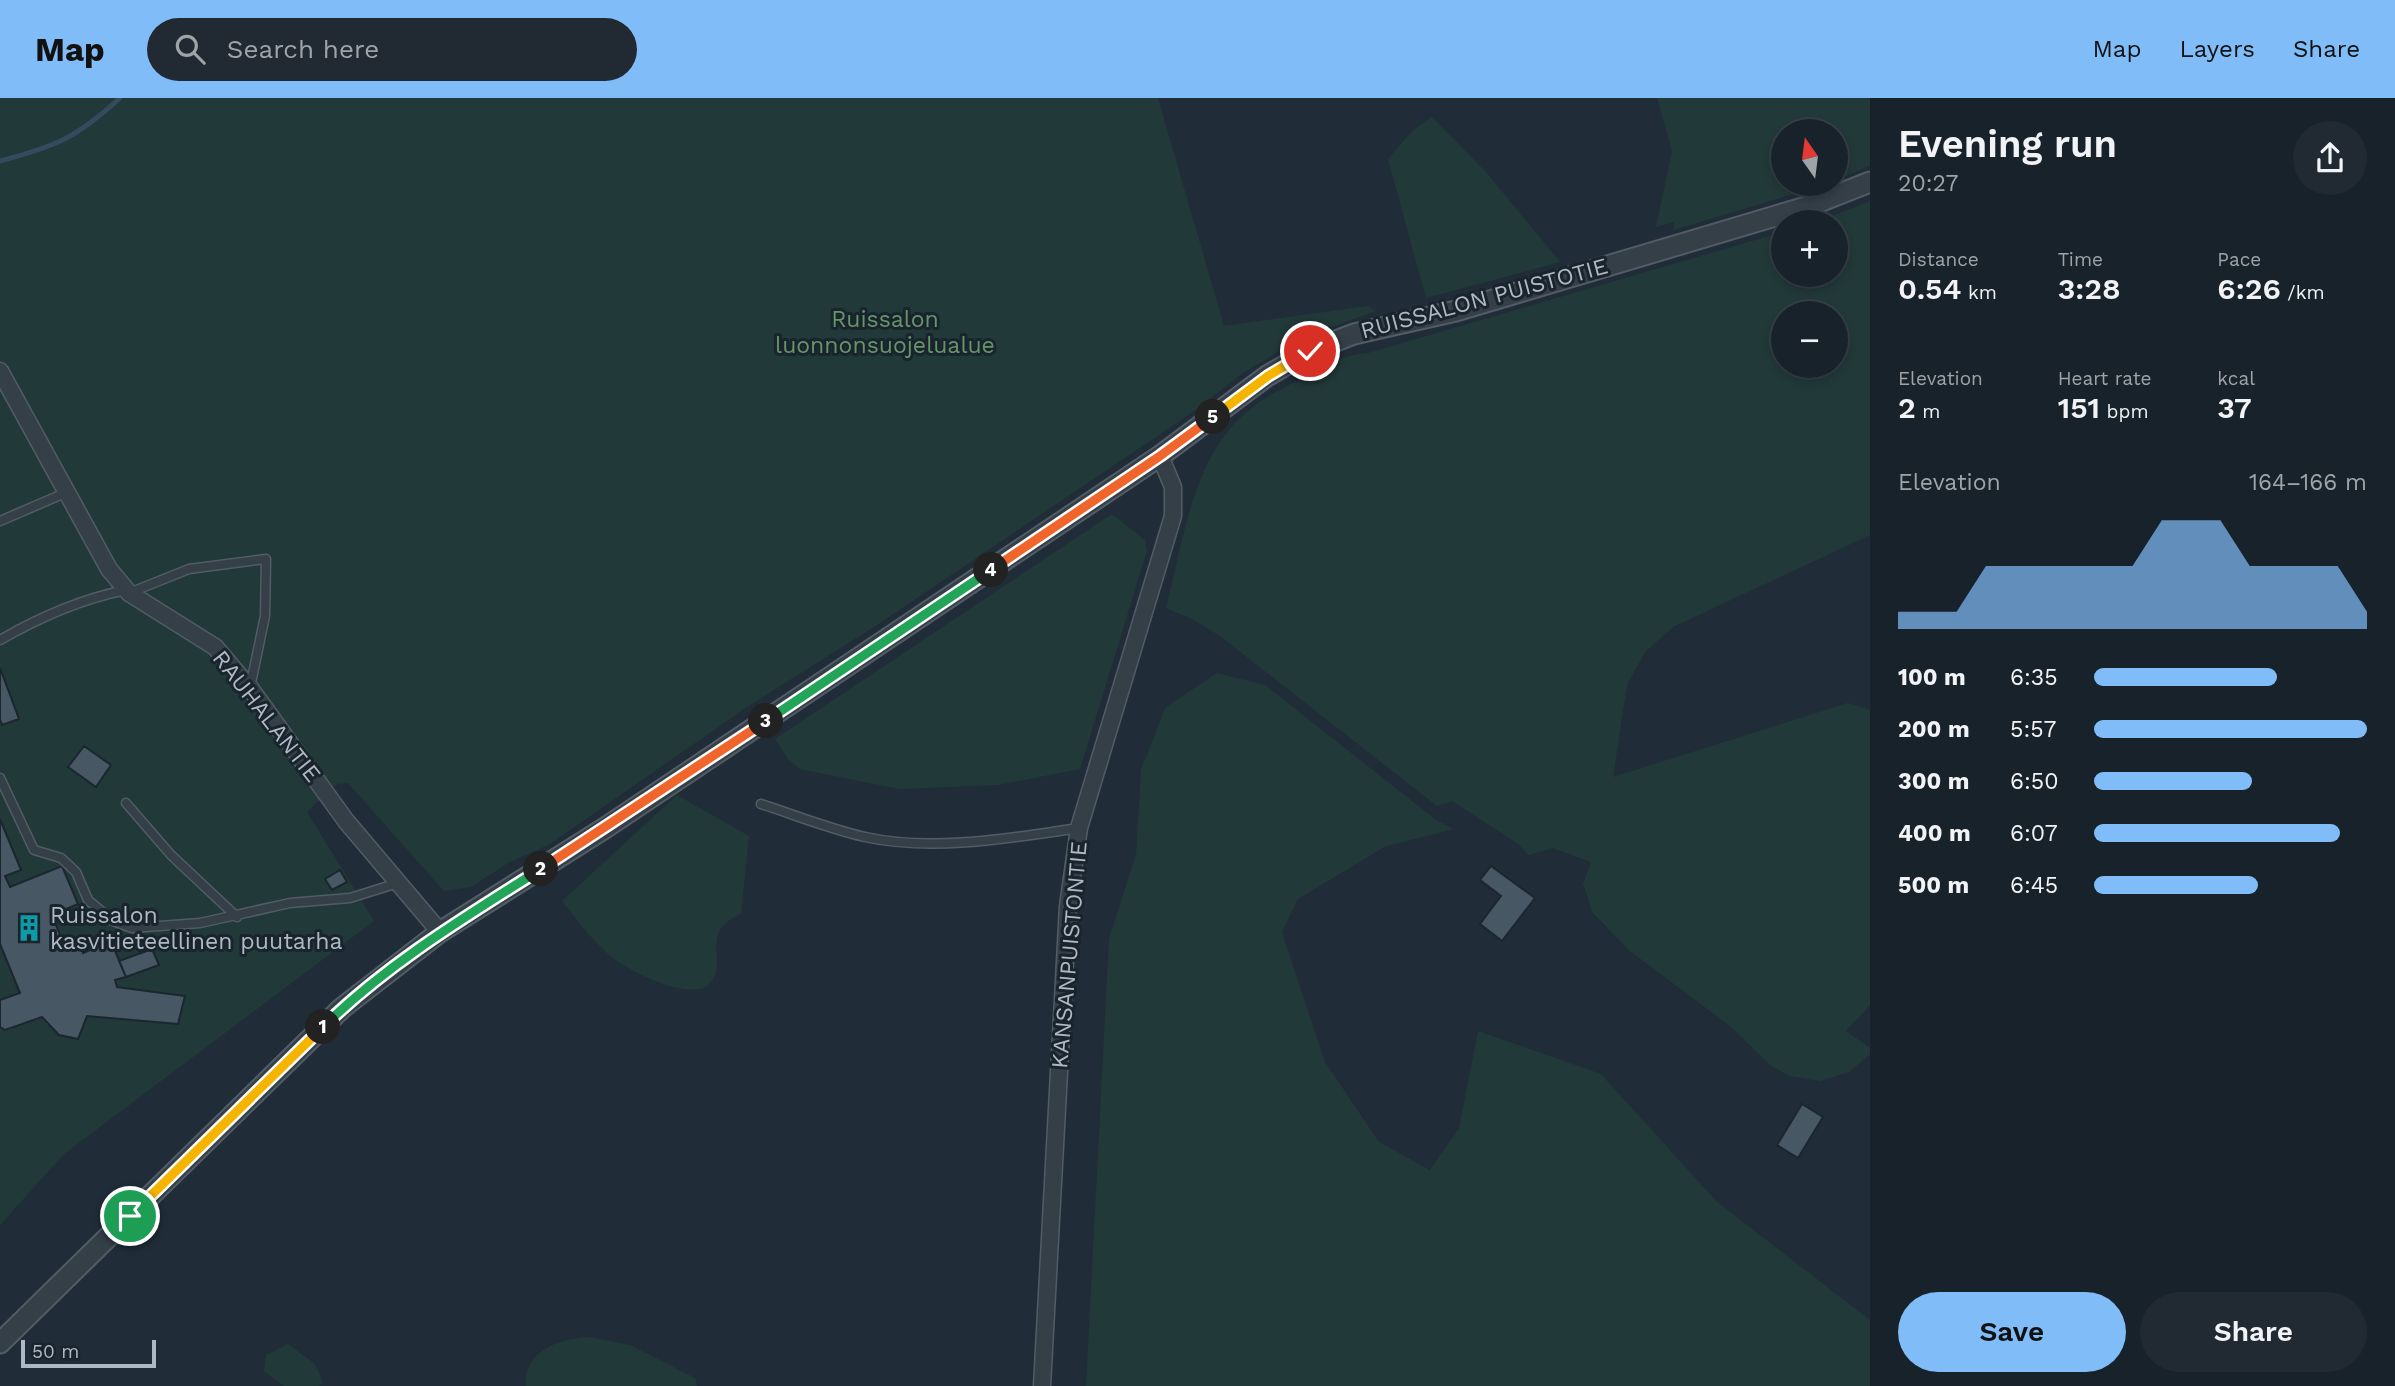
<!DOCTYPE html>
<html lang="en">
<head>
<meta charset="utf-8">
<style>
	body { margin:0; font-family:"Work Sans",sans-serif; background:#212a32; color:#f1f3f6; height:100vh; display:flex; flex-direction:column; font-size:26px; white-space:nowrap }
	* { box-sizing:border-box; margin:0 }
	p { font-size:23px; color:#9fa4a8 }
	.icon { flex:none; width:38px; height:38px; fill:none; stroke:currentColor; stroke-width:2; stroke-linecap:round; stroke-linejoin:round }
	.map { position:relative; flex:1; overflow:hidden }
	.side { display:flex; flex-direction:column; background:#18222a; width:525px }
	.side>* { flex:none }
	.needle { width:46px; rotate:346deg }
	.fabs { position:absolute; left:1771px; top:21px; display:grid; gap:14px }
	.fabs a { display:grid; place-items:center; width:77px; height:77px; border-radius:50%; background:#18222a; box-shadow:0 4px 10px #0003,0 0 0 2px #363f47; font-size:35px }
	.scale { position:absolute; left:21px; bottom:18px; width:135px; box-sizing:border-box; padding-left:7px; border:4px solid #aeb9c5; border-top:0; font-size:19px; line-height:24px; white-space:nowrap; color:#aeb9c5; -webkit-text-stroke:5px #19242d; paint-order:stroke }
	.pin { position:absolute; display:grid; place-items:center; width:60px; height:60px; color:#fff; margin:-30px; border:4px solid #fff; border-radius:50%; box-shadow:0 2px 7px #0007 }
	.km { position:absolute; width:35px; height:35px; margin:-18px; border-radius:50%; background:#222; color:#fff; font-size:19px; line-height:35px; text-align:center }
	.round { display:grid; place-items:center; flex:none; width:74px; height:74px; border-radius:37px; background:#212a32 }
	.overview { display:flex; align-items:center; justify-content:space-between; height:119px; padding:0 28px }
	h1 { font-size:38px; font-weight:600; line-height:52px }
	.stats { display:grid; grid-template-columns:repeat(3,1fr); gap:10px; height:119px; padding:7px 28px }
	.stats div { display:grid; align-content:center }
	.stats b { font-size:30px; font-weight:600 }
	.stats small { font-size:19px; font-weight:400 }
	.stats p { font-size:19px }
	.chart { height:196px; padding:14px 28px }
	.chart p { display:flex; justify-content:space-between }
	.chart svg { width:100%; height:126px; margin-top:7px; fill:#80bdf8; opacity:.7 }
	.primary-button { display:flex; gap:14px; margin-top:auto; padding:14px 28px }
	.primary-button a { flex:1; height:80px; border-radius:42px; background:#80bdf8; color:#111; font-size:28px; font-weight:600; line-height:80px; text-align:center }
	.primary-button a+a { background:#212a32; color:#f1f3f6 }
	ul { padding:0 28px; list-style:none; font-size:23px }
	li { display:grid; grid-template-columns:112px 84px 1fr; align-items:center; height:52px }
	li i { height:18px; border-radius:9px; background:#80bdf8 }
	header { display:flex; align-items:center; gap:42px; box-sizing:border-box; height:98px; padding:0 35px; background:#80bdf8; color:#111 }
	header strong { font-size:33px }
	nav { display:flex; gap:38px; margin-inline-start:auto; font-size:24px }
	.search { width:490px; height:63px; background:#212a32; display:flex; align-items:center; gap:18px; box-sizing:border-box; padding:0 24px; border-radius:38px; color:#9fa4a8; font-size:26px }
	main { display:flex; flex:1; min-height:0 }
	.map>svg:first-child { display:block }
	.green { fill:#223939; fill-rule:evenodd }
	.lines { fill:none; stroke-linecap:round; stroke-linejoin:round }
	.stream { stroke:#334b5f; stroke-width:5 }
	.building { fill:#485764; stroke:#1b262f; stroke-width:2 }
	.service-casing { stroke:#515c66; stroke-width:11 }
	.minor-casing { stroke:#515c66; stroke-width:19 }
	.tertiary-casing { stroke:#515c66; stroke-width:23 }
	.service { stroke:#343f48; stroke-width:8 }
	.minor { stroke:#343f48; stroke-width:16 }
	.tertiary { stroke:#343f48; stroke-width:19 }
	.split-1-casing { stroke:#fff; stroke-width:14 }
	.split-2-casing { stroke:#fff; stroke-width:14 }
	.split-3-casing { stroke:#fff; stroke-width:14 }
	.split-4-casing { stroke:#fff; stroke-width:14 }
	.split-5-casing { stroke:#fff; stroke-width:14 }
	.split-6-casing { stroke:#fff; stroke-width:14 }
	.split-1 { stroke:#f5b400; stroke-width:9 }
	.split-2 { stroke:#22a559; stroke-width:9 }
	.split-3 { stroke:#f0652b; stroke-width:9 }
	.split-4 { stroke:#22a559; stroke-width:9 }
	.split-5 { stroke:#f0652b; stroke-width:9 }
	.split-6 { stroke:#f5b400; stroke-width:9 }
	.labels { text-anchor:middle; stroke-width:6; stroke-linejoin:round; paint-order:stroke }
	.street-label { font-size:23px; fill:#aeb9c5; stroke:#19242d }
	.park-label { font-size:23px; fill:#66956b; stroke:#19242d }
	.poi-label { font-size:23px; fill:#aeb9c5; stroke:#19242d; text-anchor:start }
</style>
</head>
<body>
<header>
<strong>Map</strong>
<div class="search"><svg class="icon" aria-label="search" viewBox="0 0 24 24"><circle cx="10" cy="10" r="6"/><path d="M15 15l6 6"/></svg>Search here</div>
<nav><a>Map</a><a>Layers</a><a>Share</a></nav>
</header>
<main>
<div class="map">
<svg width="1870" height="1288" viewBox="0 0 1870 1288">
	<rect width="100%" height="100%" fill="#202d38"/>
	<path class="green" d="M0,0H1158L1224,228L1368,208L1376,213L1301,240L1243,275L1187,318L877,527L750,607L550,746L508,765L471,789L444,793L348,685L337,686L307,714L374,823L64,1056L0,1127Z
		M1657,0H1870V67L1836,83V33H1783V86H1826L1674,132V124L1656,129L1672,53Z
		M1432,19L1486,74L1560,164L1426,200L1388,61L1413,32Z
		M1870,103V437L1673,529L1645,554L1627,587L1613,679L1848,605L1870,612V907L1846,933L1870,950V956L1849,974L1820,983L1790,978L1770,967L1730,928L1630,853L1593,815L1583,786L1591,764L1552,750L1529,757L1517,745L1452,703L1437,708L1220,538L1192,521L1166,510C1182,447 1192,365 1241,319C1257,303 1279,292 1299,282C1321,270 1343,256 1368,255L1783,134V177H1836V124H1817ZM1783,215H1836V268H1783Z
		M1112,416L1145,442L1147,453L1080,671L998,687L899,691L800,671L788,661L775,641Z
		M1217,575L1265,587L1436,722L1454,731L1386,748L1298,801L1282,834L1325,964L1379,1044L1430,1072L1459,1030L1478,933L1601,976L1716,1103L1870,1222V1288H1086L1109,841L1136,756L1141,672L1165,610Z
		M677,697L749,738L741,816C699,833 728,861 711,884C696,906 634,875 617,863C595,847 579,824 562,803Z
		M589,1239L630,1247L695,1280L697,1288H526C524,1252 559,1241 589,1239Z
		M288,1246L315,1266L323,1285L319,1288H284L264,1273L266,1257Z"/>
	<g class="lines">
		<path class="stream" d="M0,63C57,48 76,40 120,0"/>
	</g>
	<path class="building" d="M0,570L19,621L2,627L0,621Z
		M84,648L111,667L96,689L68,669Z
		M0,721L21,772L5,778L10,789L62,768L78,806L52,817L66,852L81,846L83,855L111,843L126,879L115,882L117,889L185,898L178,926L87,918L78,941L59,937L42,919L5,932L0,929V902L20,895L0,846Z
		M1491,768L1535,800L1502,843L1480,826L1501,798L1480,782Z
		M340,772L347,784L332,792L325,781Z
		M152,851L159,867L126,879L119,863Z
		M1802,1006L1823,1019L1798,1060L1777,1047Z"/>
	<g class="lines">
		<defs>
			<path id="service" d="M0,423L65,395
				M129,495L189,471L266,461L265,518L250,590
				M0,542C40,519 80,501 126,492
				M0,680L34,752L61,760L76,774L88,802L113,823L132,830L200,825L290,805L350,800L398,785
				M126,705L171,757L237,819
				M761,706C795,717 830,731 865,739C934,754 1010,740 1079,730"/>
			<path id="minor" d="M0,273L109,471L129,495L215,549L250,590L346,723L440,834
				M1042,1288L1068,808L1079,730L1173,418V389L1160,358"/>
			<path id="tertiary" d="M0,1245L342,910L440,834L605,730L1160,358L1267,278L1310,253L1354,236L1456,213L1809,108L1870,84"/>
		</defs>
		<use href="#service" class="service-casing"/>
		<use href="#minor" class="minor-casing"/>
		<use href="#tertiary" class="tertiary-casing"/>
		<use href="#service" class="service"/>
		<use href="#minor" class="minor"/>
		<use href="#tertiary" class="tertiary"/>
	</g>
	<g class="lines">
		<defs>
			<path id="split-1" d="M130,1118L323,929"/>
			<path id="split-2" d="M323,929C387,866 465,819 541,771"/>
			<path id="split-3" d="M541,771L766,623"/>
			<path id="split-4" d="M766,623L991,472"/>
			<path id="split-5" d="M991,472L1160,358L1213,319"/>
			<path id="split-6" d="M1213,319L1268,278L1310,253"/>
		</defs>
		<use href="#split-1" class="split-1-casing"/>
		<use href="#split-2" class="split-2-casing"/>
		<use href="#split-3" class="split-3-casing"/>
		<use href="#split-4" class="split-4-casing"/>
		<use href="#split-5" class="split-5-casing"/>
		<use href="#split-6" class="split-6-casing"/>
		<use href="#split-1" class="split-1"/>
		<use href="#split-2" class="split-2"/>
		<use href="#split-3" class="split-3"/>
		<use href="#split-4" class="split-4"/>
		<use href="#split-5" class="split-5"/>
		<use href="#split-6" class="split-6"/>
	</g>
	<defs>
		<symbol id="building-bare" viewBox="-9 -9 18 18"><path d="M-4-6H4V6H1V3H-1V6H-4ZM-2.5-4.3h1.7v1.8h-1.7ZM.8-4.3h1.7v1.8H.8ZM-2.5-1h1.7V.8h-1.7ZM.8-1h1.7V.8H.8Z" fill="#0f9aa8" stroke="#19242d" stroke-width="2.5" paint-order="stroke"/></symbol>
	</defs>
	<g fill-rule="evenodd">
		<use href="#building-bare" x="10" y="811" width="38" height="38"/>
	</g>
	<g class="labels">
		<g class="street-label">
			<text transform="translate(1484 200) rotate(-15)" y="8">RUISSALON PUISTOTIE</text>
			<text transform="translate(267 618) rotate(52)" y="8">RAUHALANTIE</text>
			<text transform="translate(1069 857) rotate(-85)" y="8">KANSANPUISTONTIE</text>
		</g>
		<g class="park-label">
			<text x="885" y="229">Ruissalon<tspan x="885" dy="26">luonnonsuojelualue</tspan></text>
		</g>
		<g class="poi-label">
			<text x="50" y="825">Ruissalon<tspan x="50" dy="26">kasvitieteellinen puutarha</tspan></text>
		</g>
	</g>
</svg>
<div class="fabs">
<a><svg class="needle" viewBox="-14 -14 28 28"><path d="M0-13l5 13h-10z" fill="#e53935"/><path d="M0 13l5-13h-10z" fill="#9fa4a8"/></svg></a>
<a>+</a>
<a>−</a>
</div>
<div class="scale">50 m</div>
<div class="pin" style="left:130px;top:1118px;background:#1e9e55"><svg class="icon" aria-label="arrive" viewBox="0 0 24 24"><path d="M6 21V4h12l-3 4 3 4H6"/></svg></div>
<div class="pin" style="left:1310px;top:253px;background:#d93025"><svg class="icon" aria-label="check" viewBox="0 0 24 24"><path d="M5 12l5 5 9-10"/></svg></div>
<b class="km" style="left:323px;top:929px">1</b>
<b class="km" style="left:541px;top:771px">2</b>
<b class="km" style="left:766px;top:623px">3</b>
<b class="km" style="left:991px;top:472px">4</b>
<b class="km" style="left:1213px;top:319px">5</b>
</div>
<section class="side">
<div class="overview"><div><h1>Evening run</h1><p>20:27</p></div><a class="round"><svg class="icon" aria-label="share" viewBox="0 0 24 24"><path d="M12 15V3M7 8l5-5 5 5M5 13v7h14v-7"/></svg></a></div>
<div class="stats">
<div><p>Distance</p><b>0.54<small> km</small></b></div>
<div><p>Time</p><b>3:28</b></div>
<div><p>Pace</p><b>6:26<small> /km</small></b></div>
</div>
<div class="stats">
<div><p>Elevation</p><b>2<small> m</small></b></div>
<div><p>Heart rate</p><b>151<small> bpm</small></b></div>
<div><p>kcal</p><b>37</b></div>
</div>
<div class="chart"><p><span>Elevation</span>164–166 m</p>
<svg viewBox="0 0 160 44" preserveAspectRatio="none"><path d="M0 44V38L10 38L20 38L30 22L40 22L50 22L60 22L70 22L80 22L90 6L100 6L110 6L120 22L130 22L140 22L150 22L160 38V44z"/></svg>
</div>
<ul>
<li><b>100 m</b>6:35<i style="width:67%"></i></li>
<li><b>200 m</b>5:57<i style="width:100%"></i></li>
<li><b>300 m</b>6:50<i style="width:58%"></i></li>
<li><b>400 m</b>6:07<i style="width:90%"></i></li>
<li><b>500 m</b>6:45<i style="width:60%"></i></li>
</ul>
<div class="primary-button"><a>Save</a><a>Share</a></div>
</section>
</main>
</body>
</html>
